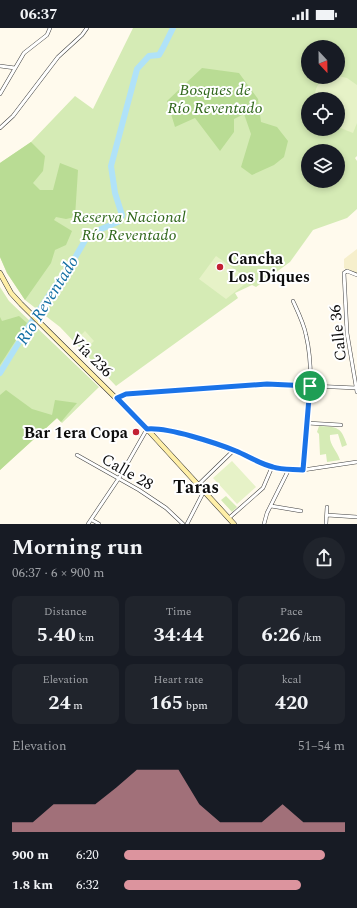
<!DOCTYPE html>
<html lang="en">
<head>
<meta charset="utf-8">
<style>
	body { margin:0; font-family:Spectral,serif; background:#20242c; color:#f1f3f6; height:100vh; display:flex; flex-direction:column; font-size:15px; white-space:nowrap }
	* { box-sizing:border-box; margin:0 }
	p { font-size:13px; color:#9ea1a6 }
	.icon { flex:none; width:22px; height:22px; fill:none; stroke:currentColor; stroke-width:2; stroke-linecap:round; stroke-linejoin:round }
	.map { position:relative; height:496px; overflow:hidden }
	.sheet { display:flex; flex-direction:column; background:#171b24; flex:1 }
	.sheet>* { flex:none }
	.needle { width:26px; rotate:158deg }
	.tools { position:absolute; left:301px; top:12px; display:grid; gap:8px }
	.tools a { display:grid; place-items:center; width:44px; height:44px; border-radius:50%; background:#171b24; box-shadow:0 2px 6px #0003; font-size:20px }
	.pin { position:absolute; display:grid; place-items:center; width:34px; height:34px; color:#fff; margin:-17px; border:2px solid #fff; border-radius:50%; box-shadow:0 1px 4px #0007 }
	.round { display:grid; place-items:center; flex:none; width:42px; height:42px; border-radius:21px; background:#20242c }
	.summary { display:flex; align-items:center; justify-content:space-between; height:68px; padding:0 12px }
	h1 { font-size:22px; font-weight:700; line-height:30px }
	.stats { display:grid; grid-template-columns:repeat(3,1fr); gap:6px; height:68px; padding:4px 12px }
	.stats div { display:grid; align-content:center; border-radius:8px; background:#20242c; text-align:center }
	.stats b { font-size:20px; font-weight:700 }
	.stats small { font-size:11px; font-weight:400 }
	.stats p { font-size:11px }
	.chart { height:112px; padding:8px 12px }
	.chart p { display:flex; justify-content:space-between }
	.chart svg { width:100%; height:72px; margin-top:4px; fill:#dc949e; opacity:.7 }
	ul { padding:0 12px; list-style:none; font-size:13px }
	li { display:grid; grid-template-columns:64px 48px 1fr; align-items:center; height:30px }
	li i { height:10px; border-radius:5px; background:#dc949e }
	.status { display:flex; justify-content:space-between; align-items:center; height:28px; padding:0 20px; background:#171b24; direction:ltr }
	.status svg { height:11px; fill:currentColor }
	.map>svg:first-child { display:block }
	.farmland { fill:#f6efcc }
	.green { fill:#d5ebb5; fill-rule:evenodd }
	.forest { fill:#b9dc94 }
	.pitch { fill:#e6f2c7 }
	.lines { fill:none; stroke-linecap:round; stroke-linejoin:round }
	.river { stroke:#b0e2f8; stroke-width:6 }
	.street-casing { stroke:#404040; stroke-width:4 }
	.secondary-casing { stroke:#2f2f2f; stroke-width:5.5 }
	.street { stroke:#fff; stroke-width:3 }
	.secondary { stroke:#ffefa8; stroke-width:4.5 }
	.route-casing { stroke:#fff; stroke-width:8 }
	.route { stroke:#1a73e8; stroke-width:5 }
	.poi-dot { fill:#c22033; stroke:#fff; stroke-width:1.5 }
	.labels { text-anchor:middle; stroke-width:4; stroke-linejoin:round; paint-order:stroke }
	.park-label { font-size:16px; font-style:italic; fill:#30671b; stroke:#fff }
	.poi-label { font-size:16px; font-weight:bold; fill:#0d0d0d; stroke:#fff; text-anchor:start }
	.street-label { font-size:16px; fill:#0d0d0d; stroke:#fff }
	.water-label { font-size:17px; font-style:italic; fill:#116ea3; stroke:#fff }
	.quarter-label { font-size:18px; font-weight:bold; fill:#0d0d0d; stroke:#fff }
</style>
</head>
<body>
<div class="status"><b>06:37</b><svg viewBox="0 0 49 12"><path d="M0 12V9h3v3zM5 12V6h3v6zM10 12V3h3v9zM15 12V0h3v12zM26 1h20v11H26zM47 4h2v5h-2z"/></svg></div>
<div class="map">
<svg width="357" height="496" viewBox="0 0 357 496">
	<rect width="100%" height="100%" fill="#fffaed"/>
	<path class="farmland" d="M357,221V247L344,240V231Z"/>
	<path class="green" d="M133,0H357V128L355,130L357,133V181L347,190L313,202L290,234L256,259L252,257L235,265L238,270L116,358L60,299L25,272L7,245L0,229V135L31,114L75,68L93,81ZM308,19H338V49H308ZM308,71H338V101H308ZM308,123H338V153H308Z
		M0,259L9,273L99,359L62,395L57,390L0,442Z
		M319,398C338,399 341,399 347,417L342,419L338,406L330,407C329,417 337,422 340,432L327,434L326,426L320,427L319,406L317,404Z
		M226,468L237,479L232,484L221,472Z"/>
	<path class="forest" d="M202,40L239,45L258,71L261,94L277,99L288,113L284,129L274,137L252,147L241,139L251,106L244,86L234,91V104L220,123L195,90L175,99L167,73Z
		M31,114L45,128L43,143L33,155L40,162H53L60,135L78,142L75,189L66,191L56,189L54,192L72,203L66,217L55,222L51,235L25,272L7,245L0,229V135Z
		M19,288L27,295L0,337V289L2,293Z
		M6,362L32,381L52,387L55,372L77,375L61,394L57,390L0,442V367Z"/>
	<path class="pitch" d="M338,48L347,50L357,57V95L353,105L338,99V71H314C316,55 321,49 338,49Z
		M216,228L250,252L226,271L199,251Z
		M85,303L94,313L89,318L80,308Z
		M232,433L256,459L237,476L213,450Z"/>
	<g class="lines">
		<path class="river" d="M0,345L34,290L56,257L69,240L87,209L99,202L120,193L122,187L115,165L111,138L137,41L149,28L159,27L163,20L173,0"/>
		<defs>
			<path id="street" d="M0,38L15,40
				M0,66L24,25L47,7L50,0
				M0,100L13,88L58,29L82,7L87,0
				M357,247L347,243L344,245L347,305L357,364
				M293,273C298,284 304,296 306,307C316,349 307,400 303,442
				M117,370L126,366L267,356L357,360
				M307,395L341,397
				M77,427L139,462L166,480L183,496
				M199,456L234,422
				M271,478L301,483
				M327,487L357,489
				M229,490L263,460L272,439L303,442L357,434
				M92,492L99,496
				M88,496L119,450L147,401C161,399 174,404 187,408C217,416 244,427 272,439
				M187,496L204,463
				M264,496L267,485L289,441
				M326,496L327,479"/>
			<path id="secondary" d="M0,245L11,265L21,276L147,401L234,496"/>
		</defs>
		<use href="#street" class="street-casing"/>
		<use href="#secondary" class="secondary-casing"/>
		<use href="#street" class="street"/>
		<use href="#secondary" class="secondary"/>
	</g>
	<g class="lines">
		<defs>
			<path id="route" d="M267,356L310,358L303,442C293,441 282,442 273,439C260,436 248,428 236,423C216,415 168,399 147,401L117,370L126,366Z"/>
		</defs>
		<use href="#route" class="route-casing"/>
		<use href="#route" class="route"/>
	</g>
	<g class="poi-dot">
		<circle cx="220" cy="239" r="4"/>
		<circle cx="136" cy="404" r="4"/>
	</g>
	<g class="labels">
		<g class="park-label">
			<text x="215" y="67">Bosques de<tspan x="215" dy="18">Río Reventado</tspan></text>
			<text x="129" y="194">Reserva Nacional<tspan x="129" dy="18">Río Reventado</tspan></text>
		</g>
		<g class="poi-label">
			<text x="228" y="236">Cancha<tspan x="228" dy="18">Los Diques</tspan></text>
			<text x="128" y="410" text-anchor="end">Bar 1era Copa</text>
		</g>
		<g class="street-label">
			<text transform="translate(337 305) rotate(-96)" y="6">Calle 36</text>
			<text transform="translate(92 327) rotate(45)" y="6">Vía 236</text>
			<text transform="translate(128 443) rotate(30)" y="6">Calle 28</text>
		</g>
		<g class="water-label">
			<text transform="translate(47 272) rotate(-58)" y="6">Rio Reventado</text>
		</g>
		<g class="quarter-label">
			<text x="196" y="465">Taras</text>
		</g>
	</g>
</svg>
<div class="tools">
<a><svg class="needle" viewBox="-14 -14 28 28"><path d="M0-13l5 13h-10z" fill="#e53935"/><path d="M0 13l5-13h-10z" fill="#9ea1a6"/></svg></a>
<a><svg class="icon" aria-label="locate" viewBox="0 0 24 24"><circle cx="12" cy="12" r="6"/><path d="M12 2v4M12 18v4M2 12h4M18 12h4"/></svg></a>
<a><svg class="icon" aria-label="layers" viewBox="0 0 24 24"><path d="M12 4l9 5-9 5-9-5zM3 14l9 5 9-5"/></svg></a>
</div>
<div class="pin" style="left:310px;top:358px;background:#1e9e55"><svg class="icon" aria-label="arrive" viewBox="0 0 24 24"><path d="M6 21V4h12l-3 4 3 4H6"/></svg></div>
</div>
<section class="sheet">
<div class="summary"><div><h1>Morning run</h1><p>06:37 · 6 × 900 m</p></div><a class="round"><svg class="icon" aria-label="share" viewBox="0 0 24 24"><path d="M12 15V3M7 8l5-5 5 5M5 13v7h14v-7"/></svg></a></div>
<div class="stats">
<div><p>Distance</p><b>5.40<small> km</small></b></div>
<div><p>Time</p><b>34:44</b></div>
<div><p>Pace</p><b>6:26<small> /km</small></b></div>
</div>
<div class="stats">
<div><p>Elevation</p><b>24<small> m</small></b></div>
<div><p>Heart rate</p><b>165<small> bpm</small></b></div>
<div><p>kcal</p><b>420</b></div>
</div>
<div class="chart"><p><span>Elevation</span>51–54 m</p>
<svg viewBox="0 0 160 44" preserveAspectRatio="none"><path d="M0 44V38L10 38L20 27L30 27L40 27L50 17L60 6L70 6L80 6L90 27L100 38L110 38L120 38L130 27L140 38L150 38L160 38V44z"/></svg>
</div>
<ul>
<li><b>900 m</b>6:20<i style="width:91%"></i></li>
<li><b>1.8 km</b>6:32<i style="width:80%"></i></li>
</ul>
</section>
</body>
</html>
